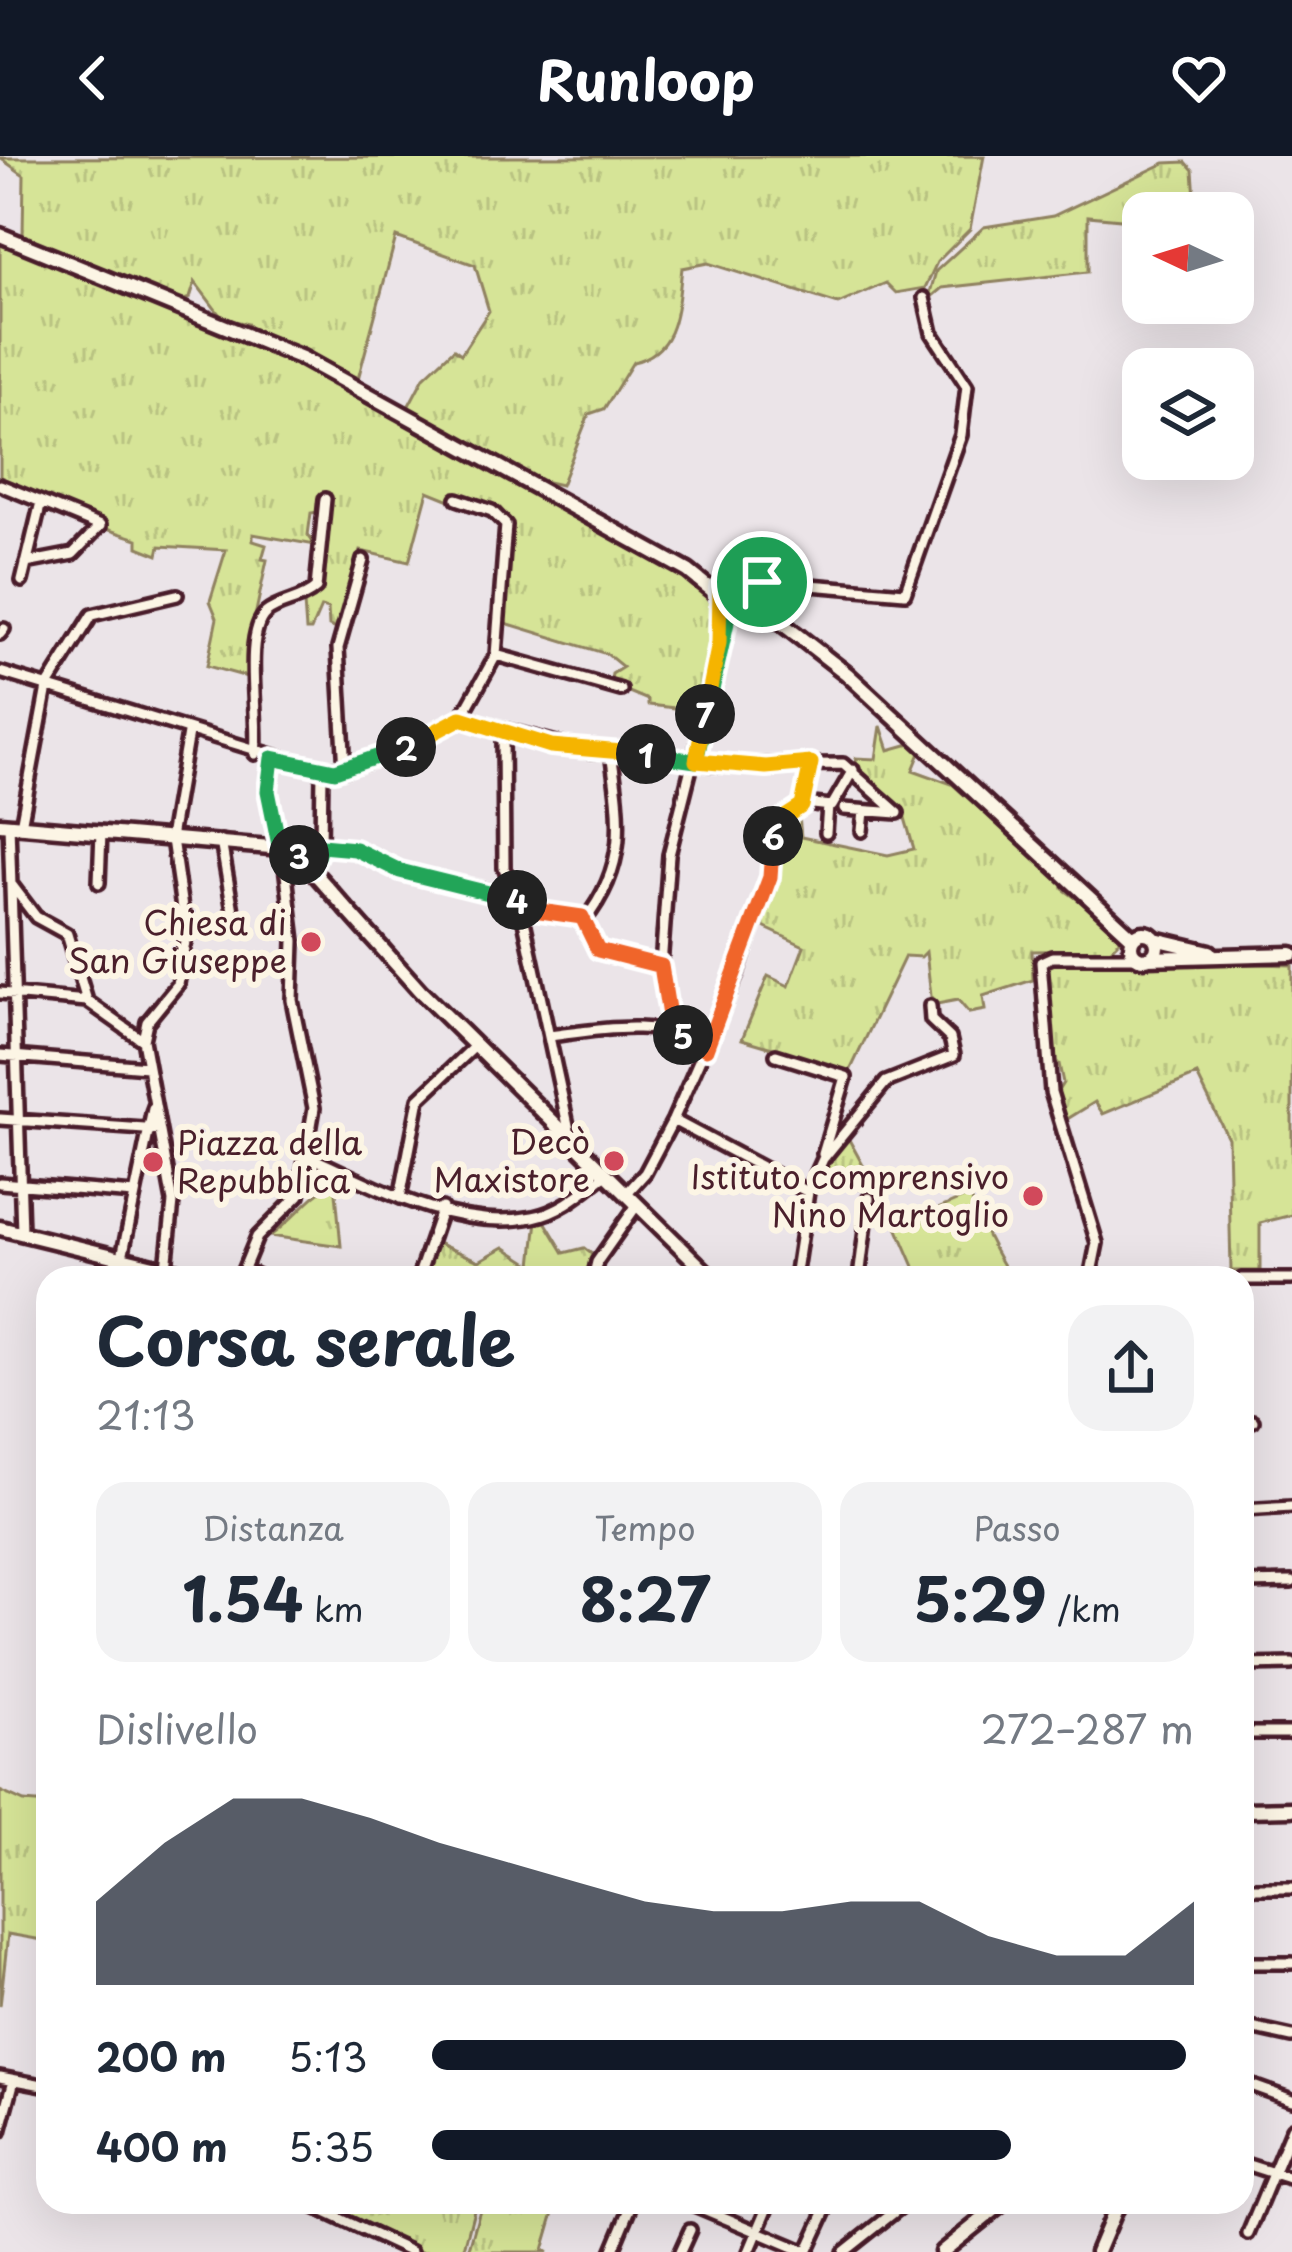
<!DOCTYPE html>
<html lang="it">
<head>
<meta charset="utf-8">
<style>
	body { margin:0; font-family:"Playpen Sans",sans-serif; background:#f2f2f3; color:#1f2937; height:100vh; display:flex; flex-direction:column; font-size:45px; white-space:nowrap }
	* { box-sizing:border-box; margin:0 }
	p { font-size:39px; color:#747a83 }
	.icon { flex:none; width:66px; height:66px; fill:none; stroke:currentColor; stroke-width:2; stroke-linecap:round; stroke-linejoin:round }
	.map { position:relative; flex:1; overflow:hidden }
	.side { position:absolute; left:36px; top:1110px; width:1218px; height:948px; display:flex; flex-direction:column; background:#fff; border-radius:36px; box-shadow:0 12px 48px #0002 }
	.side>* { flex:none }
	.needle { width:78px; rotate:274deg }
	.tools { position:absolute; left:1122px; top:36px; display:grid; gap:24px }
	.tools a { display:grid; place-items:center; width:132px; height:132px; border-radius:24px; background:#fff; box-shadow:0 12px 48px #0002; font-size:60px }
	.pin { position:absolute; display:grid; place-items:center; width:102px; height:102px; color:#fff; margin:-51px; border:6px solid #fff; border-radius:50%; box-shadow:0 3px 12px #0007 }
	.km { position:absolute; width:60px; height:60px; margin:-30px; border-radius:50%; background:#222; color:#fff; font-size:33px; line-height:60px; text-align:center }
	.round { display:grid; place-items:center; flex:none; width:126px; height:126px; border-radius:36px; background:#f2f2f3 }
	.overview { display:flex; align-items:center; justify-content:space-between; height:204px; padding:0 60px }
	h1 { font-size:66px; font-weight:700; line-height:90px }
	.stats { display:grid; grid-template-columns:repeat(3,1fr); gap:18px; height:204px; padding:12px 60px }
	.stats div { display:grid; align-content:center; border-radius:30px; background:#f2f2f3; text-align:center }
	.stats b { font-size:60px; font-weight:700 }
	.stats small { font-size:33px; font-weight:400 }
	.stats p { font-size:33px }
	.chart { height:336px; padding:24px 60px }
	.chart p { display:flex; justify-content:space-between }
	.chart svg { width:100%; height:216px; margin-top:12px; fill:#111827; opacity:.7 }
	ul { padding:0 60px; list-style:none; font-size:39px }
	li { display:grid; grid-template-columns:192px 144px 1fr; align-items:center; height:90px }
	li i { height:30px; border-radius:15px; background:#111827 }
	header { display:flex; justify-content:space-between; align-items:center; height:156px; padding:0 60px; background:#111827; color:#fff; font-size:54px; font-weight:700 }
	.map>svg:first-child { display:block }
	.grass { fill:url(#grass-tufts); stroke:#908261; stroke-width:3 }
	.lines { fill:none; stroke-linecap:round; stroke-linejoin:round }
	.street-casing { stroke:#4a1f2b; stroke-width:18 }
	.secondary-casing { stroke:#4a1f2b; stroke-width:21 }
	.street { stroke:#fcf5e5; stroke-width:9 }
	.secondary { stroke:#fcf5e5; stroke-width:12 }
	.split-1-casing { stroke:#fff; stroke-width:24 }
	.split-2-casing { stroke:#fff; stroke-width:24 }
	.split-3-casing { stroke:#fff; stroke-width:24 }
	.split-4-casing { stroke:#fff; stroke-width:24 }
	.split-5-casing { stroke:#fff; stroke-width:24 }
	.split-6-casing { stroke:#fff; stroke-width:24 }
	.split-7-casing { stroke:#fff; stroke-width:24 }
	.split-8-casing { stroke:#fff; stroke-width:24 }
	.split-1 { stroke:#22a559; stroke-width:15 }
	.split-2 { stroke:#f5b400; stroke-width:15 }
	.split-3 { stroke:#22a559; stroke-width:15 }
	.split-4 { stroke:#22a559; stroke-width:15 }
	.split-5 { stroke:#f0652b; stroke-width:15 }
	.split-6 { stroke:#f0652b; stroke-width:15 }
	.split-7 { stroke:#f5b400; stroke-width:15 }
	.split-8 { stroke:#f5b400; stroke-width:15 }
	.poi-dot { fill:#d1495b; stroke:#fcf5e5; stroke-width:4.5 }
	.labels { text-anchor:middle; stroke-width:12; stroke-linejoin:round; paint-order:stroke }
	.poi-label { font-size:33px; fill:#4a1f2b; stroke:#fcf5e5; text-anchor:end }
</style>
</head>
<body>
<header><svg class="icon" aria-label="back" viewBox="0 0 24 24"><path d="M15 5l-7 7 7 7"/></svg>Runloop<svg class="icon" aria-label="heart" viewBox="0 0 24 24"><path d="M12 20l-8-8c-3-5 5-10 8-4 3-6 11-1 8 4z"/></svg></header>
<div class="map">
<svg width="1292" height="2096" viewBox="0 0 1292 2096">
	<defs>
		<pattern id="grass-tufts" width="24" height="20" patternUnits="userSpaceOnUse" patternTransform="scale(3)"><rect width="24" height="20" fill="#d6e497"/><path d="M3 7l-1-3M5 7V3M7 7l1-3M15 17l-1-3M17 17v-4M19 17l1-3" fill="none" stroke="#b9c382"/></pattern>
	</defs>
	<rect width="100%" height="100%" fill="#ebe4e8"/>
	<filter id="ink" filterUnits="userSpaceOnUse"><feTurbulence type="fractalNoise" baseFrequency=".00833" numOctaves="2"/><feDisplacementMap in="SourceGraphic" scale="24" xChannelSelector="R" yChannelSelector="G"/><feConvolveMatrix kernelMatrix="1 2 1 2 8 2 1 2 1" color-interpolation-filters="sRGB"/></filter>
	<g filter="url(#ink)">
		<path class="grass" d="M984,0L970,73L937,106L925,132L896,137L886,127L838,148L708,107L682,112C677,152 678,196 633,206L604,253L589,258L561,329L534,323L407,253L424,221L454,193L461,198L489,155L475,109L396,81L358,223L308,195L251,174L248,168L222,162L195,126L190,142L181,145L23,79L24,19L0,2Z
			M1186,6L1193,14L1196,57H1143V65L1088,60V116L942,132L928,144L936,115L984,71L1053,60L1165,7Z
			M0,87L291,204L709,436L716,458L702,555L648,549V544L610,528L612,518L623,511L607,498L499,465L508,429L512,366L500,352L454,336L450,344L428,335L409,406L361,395L344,476L329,470L328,453L321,451L311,474H306L304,447L324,423L322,375L330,338L321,340L318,356L311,357L308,379L315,389L253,378V385L266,389L262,403L267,404L253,470L251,522L207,510L217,462L210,445L226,394L160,390L158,399L138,391V383L106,373L107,366L0,323Z
			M881,570L889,594L910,588L920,597L913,614L952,628L1062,726L1063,733L1119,773L1122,782L1110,794L1032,795L1033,824L983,840L985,854L969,857L958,844L932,849L926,796L921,801L905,800L850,915L742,883L768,820L789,830L804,790L759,769L779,670L799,660L801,681L888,699L914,693L903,655L856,612V602L876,603Z
			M1152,805L1292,809V1059L1260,1067V1115H1231L1228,982L1197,919L1103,958L1095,946L1064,965L1058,935L1063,927L1059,908L1053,907L1047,807Z
			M847,980L877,1035L816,1028Z
			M335,1026L341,1090L270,1080C296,1062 308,1040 335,1026Z
			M970,1039C977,1062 997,1102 1011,1122H919L897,1071Z
			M543,1062L564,1097L584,1092L593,1099L587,1122H422L437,1087L479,1105L504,1091L532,1109L537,1064Z
			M0,1635L24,1646L48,1648V1785L8,1778L0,1850Z
			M309,2046H476L463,2096H418Z
			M482,2046H557L543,2094L548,2096H468Z"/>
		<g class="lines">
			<defs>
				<path id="street" d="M0,329L100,370L73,398L26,407
					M457,343L492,355L506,369L496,499L461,562
					M22,425L41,346
					M730,428L751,424L905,437L961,279L967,230L932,177L924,142
					M0,478L4,473
					M496,499L621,534
					M0,516L322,614L365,607L461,562L591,596L637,597L714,609L843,608L898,657
					M503,577L504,712L521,751L571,983
					M255,598C260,566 242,478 266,457C280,445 301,446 316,432L325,343
					M272,602L268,635L279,689
					M345,614L338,492L363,404
					M803,647L832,650L853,614
					M844,653L898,657
					M9,668L22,1076
					M21,670L47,531L92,459L177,439
					M862,675L864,655
					M826,677L828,650
					M221,685L233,755
					M321,690L355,693L400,715L516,741
					M312,713L321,690L322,614
					M99,727L101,676
					M11,728L36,761L67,778L87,845L142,884
					M521,751L582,761L598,794L661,810
					M584,765C628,710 621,663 611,597
					M0,837L87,845
					M672,877L661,810L669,699L733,446
					M549,880C596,874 666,860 706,893
					M0,899L147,911
					M776,899L846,921L823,998
					M0,963L159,974
					M673,964L808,1036
					M308,1000C375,1031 457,1076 533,1061C561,1056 584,1035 606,1018
					M0,1027L134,1038
					M626,1038L645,1017L673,964L736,821L770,721L778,669L802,650L811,607
					M400,1042L419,943L475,890
					M122,1101L153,953
					M166,1112L173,1046L143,884L147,866L178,828L186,780L171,676L188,577
					M244,1113L262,1122
					M240,1122L257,1081L299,1039L314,952L292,844L294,785L285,710L293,693
					M418,1122L442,1052
					M593,1122L597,1106L637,1049
					M795,1122L808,1036L823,1003L886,926L954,899L950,882L931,864L930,850
					M859,1122L869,1042
					M1090,1122L1097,1087L1051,936L1041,806L1052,801H1140
					M1242,1123H1292
					M1242,1265H1253
					M1242,1354L1292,1351
					M1242,1427L1292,1426
					M1242,1509L1292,1508
					M1242,1577H1292
					M1242,1732H1292
					M1242,1807H1292
					M1242,1870L1292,1881
					M0,1921L48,1930
					M1242,1926L1292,1944
					M0,1976L14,1924
					M1242,2007L1292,2023
					M304,2046L411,2096
					M687,2046L806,2096
					M1248,2078L1292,1972
					M612,2096L633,2046
					M680,2096L690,2074
					M749,2096L770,2046
					M807,2096L830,2046
					M844,2096L907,2046"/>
				<path id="secondary" d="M0,79L302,202L688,415L719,440
					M719 438a10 10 0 1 1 20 0a10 10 0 1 1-20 0Z
					M738,433L847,518L1132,781
					M0,668L293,693L420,835L712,1122
					M1131 790a13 13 0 1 1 26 0a13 13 0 1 1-26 0Z
					M1155,783L1210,796
					M1147,802L1292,798
					M0,1072L202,1122
					M1242,1654L1292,1653
					M942,2096L1004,2046
					M1097,2096L1118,2046"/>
			</defs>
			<use href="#street" class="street-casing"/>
			<use href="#secondary" class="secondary-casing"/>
			<use href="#street" class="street"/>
			<use href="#secondary" class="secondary"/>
		</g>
	</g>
	<g class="lines" filter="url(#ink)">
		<defs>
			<path id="split-1" d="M646,598L696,605L730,453L744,433L762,426"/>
			<path id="split-2" d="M406,591L461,562L551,590L646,598"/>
			<path id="split-3" d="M299,699L279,689L268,635L272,602L335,615L406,591"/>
			<path id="split-4" d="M299,699L312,713L321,690L355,693L400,715L517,744"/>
			<path id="split-5" d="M517,744L520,752L582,761L598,794L661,810L672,878L683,879"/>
			<path id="split-6" d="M683,879L706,893L770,721L773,680"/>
			<path id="split-7" d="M705,558L696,605L766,611L811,607L802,650L782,663L773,680"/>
			<path id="split-8" d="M705,558L719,487L720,432L738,424L762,426"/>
		</defs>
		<use href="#split-1" class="split-1-casing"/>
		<use href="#split-2" class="split-2-casing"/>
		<use href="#split-3" class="split-3-casing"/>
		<use href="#split-4" class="split-4-casing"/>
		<use href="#split-5" class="split-5-casing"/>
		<use href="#split-6" class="split-6-casing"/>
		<use href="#split-7" class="split-7-casing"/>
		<use href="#split-8" class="split-8-casing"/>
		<use href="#split-1" class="split-1"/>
		<use href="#split-2" class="split-2"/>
		<use href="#split-3" class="split-3"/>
		<use href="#split-4" class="split-4"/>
		<use href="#split-5" class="split-5"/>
		<use href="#split-6" class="split-6"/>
		<use href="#split-7" class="split-7"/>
		<use href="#split-8" class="split-8"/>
	</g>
	<g class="poi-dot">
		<circle cx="311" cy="786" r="12"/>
		<circle cx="614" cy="1005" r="12"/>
		<circle cx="153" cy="1006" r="12"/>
		<circle cx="1033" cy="1040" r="12"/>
	</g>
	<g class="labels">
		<g class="poi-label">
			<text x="287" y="779">Chiesa di<tspan x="287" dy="38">San Giuseppe</tspan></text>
			<text x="590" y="998">Decò<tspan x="590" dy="38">Maxistore</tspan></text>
			<text x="177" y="999" text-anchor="start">Piazza della<tspan x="177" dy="38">Repubblica</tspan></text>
			<text x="1009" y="1033">Istituto comprensivo<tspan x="1009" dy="38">Nino Martoglio</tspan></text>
		</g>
	</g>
</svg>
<div class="tools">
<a><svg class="needle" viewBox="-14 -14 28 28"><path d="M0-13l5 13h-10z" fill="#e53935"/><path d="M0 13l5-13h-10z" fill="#747a83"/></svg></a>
<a><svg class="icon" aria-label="layers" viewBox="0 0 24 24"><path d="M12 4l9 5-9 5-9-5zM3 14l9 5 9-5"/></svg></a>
</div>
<div class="pin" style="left:762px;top:426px;background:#1e9e55"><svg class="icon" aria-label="arrive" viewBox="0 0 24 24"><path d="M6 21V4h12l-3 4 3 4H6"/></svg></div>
<b class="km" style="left:646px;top:598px">1</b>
<b class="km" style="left:406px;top:591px">2</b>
<b class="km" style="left:299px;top:699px">3</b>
<b class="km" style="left:517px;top:744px">4</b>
<b class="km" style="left:683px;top:879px">5</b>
<b class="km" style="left:773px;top:680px">6</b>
<b class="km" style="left:705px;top:558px">7</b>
<section class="side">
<div class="overview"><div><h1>Corsa serale</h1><p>21:13</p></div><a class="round"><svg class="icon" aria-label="share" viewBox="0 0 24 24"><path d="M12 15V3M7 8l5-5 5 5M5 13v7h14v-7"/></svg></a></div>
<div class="stats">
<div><p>Distanza</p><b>1.54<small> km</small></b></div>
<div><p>Tempo</p><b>8:27</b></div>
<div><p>Passo</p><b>5:29<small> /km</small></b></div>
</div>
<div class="chart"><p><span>Dislivello</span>272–287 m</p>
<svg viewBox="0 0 160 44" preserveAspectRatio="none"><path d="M0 44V27L10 15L20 6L30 6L40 10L50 15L60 19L70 23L80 27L90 29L100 29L110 27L120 27L130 34L140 38L150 38L160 27V44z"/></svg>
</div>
<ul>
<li><b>200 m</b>5:13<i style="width:99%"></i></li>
<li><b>400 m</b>5:35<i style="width:76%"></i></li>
</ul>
</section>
</div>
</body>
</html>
